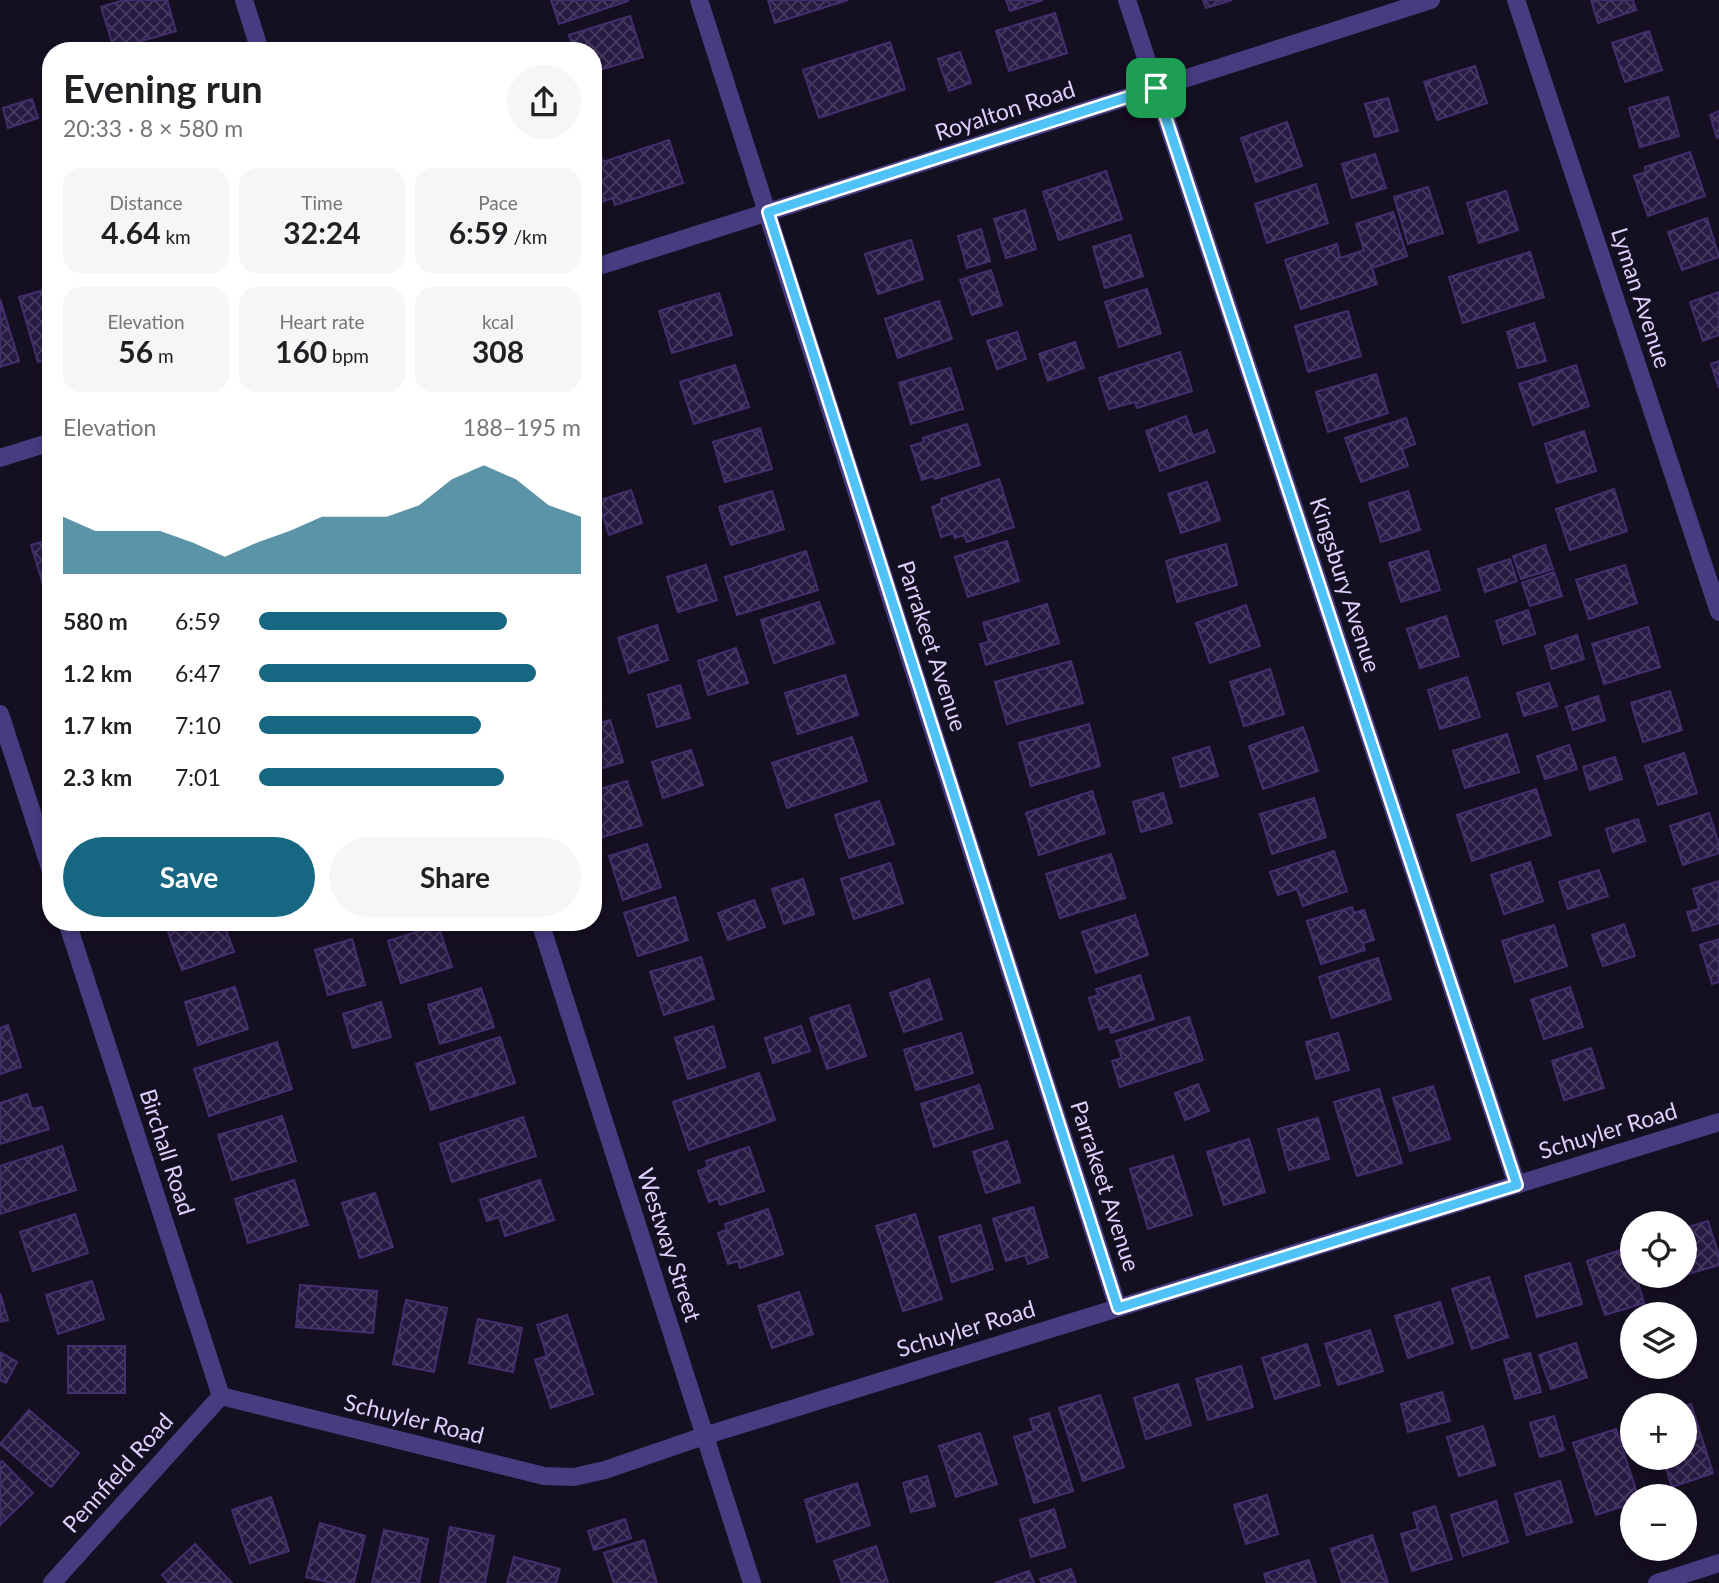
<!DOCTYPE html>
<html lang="en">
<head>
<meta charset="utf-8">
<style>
	body { margin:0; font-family:Lato,sans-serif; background:#f6f6f6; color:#202124; height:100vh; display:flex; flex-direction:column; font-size:26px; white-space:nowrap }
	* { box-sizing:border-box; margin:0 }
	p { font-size:23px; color:#757577 }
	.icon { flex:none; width:38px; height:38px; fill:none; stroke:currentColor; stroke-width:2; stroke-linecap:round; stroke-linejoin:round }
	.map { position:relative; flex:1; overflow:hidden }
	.sheet { position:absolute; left:42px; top:42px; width:560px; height:889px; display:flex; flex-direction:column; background:#fff; border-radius:28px; box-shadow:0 4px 10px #0003 }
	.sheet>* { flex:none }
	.controls { position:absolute; left:1620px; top:1211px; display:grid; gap:14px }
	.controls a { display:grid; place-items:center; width:77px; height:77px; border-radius:50%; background:#fff; box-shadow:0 4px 10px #0003; font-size:35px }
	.pin { position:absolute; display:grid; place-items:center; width:60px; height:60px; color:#fff; margin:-30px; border-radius:14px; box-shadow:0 4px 10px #0006 }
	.round { display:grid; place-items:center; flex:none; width:74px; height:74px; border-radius:37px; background:#f6f6f6 }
	.head { display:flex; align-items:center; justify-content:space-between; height:119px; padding:0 21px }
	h1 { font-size:38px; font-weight:700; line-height:52px }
	.figures { display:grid; grid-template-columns:repeat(3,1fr); gap:10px; height:119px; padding:7px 21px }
	.figures div { display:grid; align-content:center; border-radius:18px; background:#f6f6f6; text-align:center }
	.figures b { font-size:30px; font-weight:700 }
	.figures small { font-size:19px; font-weight:400 }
	.figures p { font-size:19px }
	.chart { height:196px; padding:14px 21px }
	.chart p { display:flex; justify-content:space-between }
	.chart svg { width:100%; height:126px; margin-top:7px; fill:#166781; opacity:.7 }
	.action { display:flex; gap:14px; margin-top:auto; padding:14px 21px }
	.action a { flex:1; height:80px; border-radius:42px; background:#166781; color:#fff; font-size:28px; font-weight:700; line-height:80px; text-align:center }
	.action a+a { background:#f6f6f6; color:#202124 }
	ul { padding:0 21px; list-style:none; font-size:23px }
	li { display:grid; grid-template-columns:112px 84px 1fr; align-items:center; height:52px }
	li i { height:18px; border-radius:9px; background:#166781 }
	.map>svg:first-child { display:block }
	.building { fill:url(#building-cross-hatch); stroke:#432e6e; stroke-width:2 }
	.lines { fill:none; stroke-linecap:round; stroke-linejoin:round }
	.minor { stroke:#473c80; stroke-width:18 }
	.route-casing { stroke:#fff; stroke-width:14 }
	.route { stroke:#4fc3f7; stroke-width:9 }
	.labels { text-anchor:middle; stroke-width:6; stroke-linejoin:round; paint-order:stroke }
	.street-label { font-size:23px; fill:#dcd2fd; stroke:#150f22 }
</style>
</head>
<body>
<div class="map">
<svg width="1719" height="1583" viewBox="0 0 1719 1583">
	<defs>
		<pattern id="building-cross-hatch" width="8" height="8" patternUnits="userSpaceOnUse" patternTransform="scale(1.75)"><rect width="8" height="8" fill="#281b43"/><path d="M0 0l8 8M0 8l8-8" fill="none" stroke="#473b5f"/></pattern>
	</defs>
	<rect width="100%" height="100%" fill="#150f22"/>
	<path class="building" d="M124,0H167L176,31L114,49L101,7Z
		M551,0H628V1L559,24Z
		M768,0H848L775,23Z
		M1006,0H1043L1010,11Z
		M1203,0H1232L1206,8Z
		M1591,0H1633L1636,10L1598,23Z
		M1055,13L1067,53L1009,71L996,31Z
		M630,16L643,57L593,72V51H574L569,35Z
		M1649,31L1662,70L1625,82L1612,43Z
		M890,42L905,89L819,118L803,70Z
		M960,52L971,83L949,91L938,59Z
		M1475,66L1487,103L1437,120L1424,82Z
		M1668,97L1679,136L1640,147L1629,108Z
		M1388,98L1398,131L1375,137L1365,104Z
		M32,99L38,118L8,128L3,108Z
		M1719,111V137L1717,138L1710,115Z
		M1287,122L1302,166L1256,182L1241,138Z
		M669,140L683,183L615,205L613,198L593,205V150L599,149L603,162Z
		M1690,152L1705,196L1648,216L1634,176L1646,172L1645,167Z
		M1375,154L1386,188L1352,198L1342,164Z
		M1106,171L1122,219L1059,240L1043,192Z
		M1316,184L1328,223L1267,243L1255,204Z
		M1428,187L1443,233L1408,244L1394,197Z
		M1506,191L1518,230L1479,243L1467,203Z
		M1025,210L1036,249L1006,258L994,219Z
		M1393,212L1407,256L1372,268L1377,284L1301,309L1285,260L1337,244L1340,258L1364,250L1356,224Z
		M1707,218L1719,257L1682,270L1668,232Z
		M981,229L990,261L967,268L958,236Z
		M1130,235L1143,276L1105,288L1093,247Z
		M911,240L923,279L878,294L865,254Z
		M1530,252L1544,297L1463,323L1449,277Z
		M991,270L1002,305L972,315L960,280Z
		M1147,289L1161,333L1119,347L1105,302Z
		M44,290L49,308H51V358L38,362L19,297Z
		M1719,292V335L1703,341L1690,302Z
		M719,293L732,335L672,353L659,311Z
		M0,299L19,361L0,367Z
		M939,301L952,339L898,358L885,319Z
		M1348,311L1361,356L1308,372L1295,326Z
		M1534,323L1546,361L1518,368L1507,332Z
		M1017,332L1026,359L997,369L987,341Z
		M1075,342L1084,368L1048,381L1039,354Z
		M1180,352L1192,391L1137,408L1135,402L1109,409L1099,378Z
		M1719,361V388L1711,364Z
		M735,365L749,407L694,424L680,382Z
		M1576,365L1589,406L1533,425L1519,384Z
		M950,368L963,409L911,424L899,383Z
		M1376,374L1388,413L1328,432L1316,392Z
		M1186,416L1193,436L1207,430L1215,452L1160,471L1146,431Z
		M1406,418L1415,444L1402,449L1408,466L1361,482L1345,438Z
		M967,424L980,465L935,479L934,476L922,480L911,446L924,442L923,438Z
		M760,428L772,469L725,482L713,442Z
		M1584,431L1596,471L1557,483L1545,444Z
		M999,479L1014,527L967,542L964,535L955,538L953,533L941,537L932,507L942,503L941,499Z
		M1207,482L1220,520L1181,533L1168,494Z
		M1614,489L1627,531L1570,550L1556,509Z
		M631,490L642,523L609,535L598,501Z
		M772,491L784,529L731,545L719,507Z
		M1408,491L1420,530L1381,542L1369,503Z
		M51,539V600L48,601L31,545Z
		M1007,541L1019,581L968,597L955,557Z
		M1226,544L1237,585L1177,602L1166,561Z
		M1545,545L1553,569L1521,579L1513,556Z
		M806,551L818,590L737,615L725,577Z
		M1428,551L1440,590L1401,602L1389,563Z
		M1510,559L1517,581L1485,592L1478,569Z
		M706,565L717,600L678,612L667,577Z
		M1625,565L1637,603L1589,619L1576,580Z
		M1554,572L1562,596L1530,606L1522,583Z
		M819,602L834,643L774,663L761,620Z
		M1047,604L1059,643L986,665L980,644L989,642L983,623Z
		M1246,605L1260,646L1210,663L1196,623Z
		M1528,610L1535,634L1503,644L1496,621Z
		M1446,616L1459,656L1420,668L1407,629Z
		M657,625L668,660L629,673L618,638Z
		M1648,627L1660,667L1604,684L1592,644Z
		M1577,635L1584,659L1552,669L1545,646Z
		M736,648L748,683L708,695L698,661Z
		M1071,661L1083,703L1007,724L995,682Z
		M1270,669L1284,714L1244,726L1230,682Z
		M593,673L601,698L593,700Z
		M845,675L858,715L798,734L785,693Z
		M1467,677L1480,717L1440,729L1428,690Z
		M1549,683L1557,706L1524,716L1517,693Z
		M680,685L690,718L657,727L648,695Z
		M1670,691L1682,730L1643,742L1631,703Z
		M1598,696L1605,720L1573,730L1566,707Z
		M610,720L623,762L593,771V725Z
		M1089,724L1100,766L1031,786L1019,743Z
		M1303,727L1318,771L1263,789L1249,746Z
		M1507,734L1519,772L1465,788L1453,751Z
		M852,737L867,781L787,808L772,763Z
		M1569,745L1577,769L1545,779L1537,756Z
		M1209,747L1218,776L1181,787L1173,758Z
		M691,750L703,785L663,798L652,762Z
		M1684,753L1697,793L1658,805L1645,766Z
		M1615,757L1622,779L1590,790L1583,767Z
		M627,781L642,825L603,837L593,807V791Z
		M1536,789L1551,835L1472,861L1457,815Z
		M1092,791L1105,833L1039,855L1026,813Z
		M1163,793L1172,823L1141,832L1133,802Z
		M1314,798L1326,837L1272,854L1260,814Z
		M879,801L894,844L849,858L835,815Z
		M1709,813L1719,844V853L1683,865L1670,826Z
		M1638,819L1645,841L1613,852L1606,829Z
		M647,844L661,887L623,900L609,856Z
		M1334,851L1347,891L1303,906L1297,889L1278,895L1270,872Z
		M1111,854L1125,898L1060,918L1046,874Z
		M1530,862L1543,901L1504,914L1491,875Z
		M890,863L903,903L854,919L841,879Z
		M1599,870L1608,896L1568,909L1559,882Z
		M803,879L814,914L784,924L772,889Z
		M1719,881V923L1693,931L1687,912L1699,909L1693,889Z
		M675,897L688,940L638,956L624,913Z
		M754,900L765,927L728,940L718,913Z
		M1352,907L1354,913L1364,910L1374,940L1363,943L1365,950L1321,964L1307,921Z
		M1135,915L1148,955L1096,973L1082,932Z
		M197,922H223L234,952L182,970L168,932Z
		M1624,924L1635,956L1603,966L1592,935Z
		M438,925L452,967L401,983L388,941Z
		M1554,925L1567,966L1515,982L1502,941Z
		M352,939L365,985L328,995L315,950Z
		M1719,939V982L1712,984L1700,945Z
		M701,957L714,999L664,1015L650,972Z
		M1378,958L1391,999L1332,1018L1319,977Z
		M1140,975L1154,1019L1111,1033L1109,1026L1099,1030L1089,998L1099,995L1096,989Z
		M929,979L942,1019L904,1032L890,993Z
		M235,987L248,1029L198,1045L185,1002Z
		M1570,987L1583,1027L1544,1039L1531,1000Z
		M481,988L494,1027L440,1044L428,1005Z
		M381,1002L391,1037L353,1048L343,1014Z
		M849,1005L866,1056L827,1069L810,1018Z
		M1189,1017L1203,1060L1120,1087L1112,1061L1122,1058L1116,1041Z
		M8,1025L21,1067L0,1074V1028Z
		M713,1026L725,1067L688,1079L675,1038Z
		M801,1026L810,1051L773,1063L765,1038Z
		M961,1033L973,1073L916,1090L904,1050Z
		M1338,1033L1349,1070L1316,1079L1306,1042Z
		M500,1037L515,1083L431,1110L416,1064Z
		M277,1042L292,1089L209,1116L194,1069Z
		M1591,1048L1604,1088L1564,1100L1552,1061Z
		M759,1073L775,1120L689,1150L673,1102Z
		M1198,1084L1209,1111L1185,1120L1175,1093Z
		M979,1085L993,1128L934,1147L921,1104Z
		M1433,1086L1450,1139L1410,1151L1393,1098Z
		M1379,1089L1402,1163L1357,1176L1334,1102Z
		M27,1094L32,1109L42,1107L49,1129L0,1144V1103Z
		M282,1116L296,1161L232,1180L218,1135Z
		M523,1117L536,1156L452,1182L440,1144Z
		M1318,1118L1329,1159L1289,1170L1278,1129Z
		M1249,1139L1265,1192L1224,1205L1207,1152Z
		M1007,1141L1020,1182L986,1193L973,1152Z
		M62,1146L76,1190L0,1214V1166Z
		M749,1147L764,1191L720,1205L718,1198L709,1202L698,1171L708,1167L706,1161Z
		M1173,1156L1192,1215L1148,1229L1130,1169Z
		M294,1180L308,1225L248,1243L235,1199Z
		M540,1180L554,1220L505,1236L499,1217L487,1221L480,1200Z
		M375,1193L393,1247L360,1258L342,1203Z
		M1033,1207L1048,1257L1028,1264L1025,1255L1006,1261L993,1219Z
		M768,1209L783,1254L740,1268L738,1261L728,1264L718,1233L727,1230L725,1224Z
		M75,1214L88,1253L33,1271L20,1232Z
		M915,1214L942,1299L903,1311L876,1226Z
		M1708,1221L1719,1256V1265L1685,1275V1228Z
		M980,1225L993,1269L952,1282L939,1237Z
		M1627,1248L1633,1267V1276H1636L1644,1303L1605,1315L1587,1261Z
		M1570,1263L1582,1304L1537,1317L1525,1276Z
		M1489,1277L1508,1337L1472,1349L1452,1289Z
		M92,1281L104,1319L58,1334L46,1295Z
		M300,1285L377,1291L373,1333L296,1327Z
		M799,1292L813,1334L772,1348L758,1306Z
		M0,1293L8,1320L0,1322Z
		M406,1300L447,1308L434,1372L393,1364Z
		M1440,1302L1453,1343L1408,1358L1395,1316Z
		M567,1315L593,1394L551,1408L535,1360L547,1356L537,1325Z
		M478,1319L522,1328L513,1372L469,1363Z
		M1370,1330L1383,1371L1338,1385L1325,1344Z
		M1576,1343L1587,1377L1551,1389L1539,1355Z
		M1307,1344L1320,1385L1275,1399L1262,1358Z
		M68,1346H125V1393H68Z
		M0,1352L17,1362L6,1383L0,1380Z
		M1530,1353L1541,1392L1515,1399L1504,1360Z
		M1241,1366L1253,1407L1208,1420L1196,1379Z
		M1178,1384L1191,1425L1146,1439L1134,1398Z
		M1442,1392L1450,1421L1408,1432L1401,1404Z
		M1100,1395L1124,1467L1083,1481L1059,1408Z
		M1691,1404L1713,1473L1672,1487L1663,1458H1685V1406Z
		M29,1410L79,1453L51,1487L0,1444Z
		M1049,1413L1073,1491L1034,1503L1014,1437L1034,1431L1030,1419Z
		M1554,1416L1564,1450L1540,1457L1530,1423Z
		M1483,1426L1495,1465L1459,1476L1447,1437Z
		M1616,1429L1638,1496H1633V1503L1596,1515L1573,1443Z
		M980,1433L997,1484L956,1497L939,1446Z
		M2,1461L33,1493L0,1525V1462Z
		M927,1476L935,1506L911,1512L903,1483Z
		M1560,1481L1572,1522L1527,1535L1515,1494Z
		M857,1483L870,1525L817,1542L805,1500Z
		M1267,1495L1278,1534L1246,1544L1234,1505Z
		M271,1497L289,1551L250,1563L232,1510Z
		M1496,1501L1508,1542L1463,1556L1451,1515Z
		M1435,1506L1452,1559L1412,1571L1401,1534L1418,1529L1413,1513Z
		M1054,1509L1065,1547L1031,1557L1020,1520Z
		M625,1519L631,1538L594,1550L588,1531Z
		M320,1523L365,1536L354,1583H332L306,1577Z
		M450,1527L494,1536L485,1583H440Z
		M384,1530L428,1539L419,1583H372Z
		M1372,1535L1388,1583H1342L1331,1549Z
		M644,1540L657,1583H614L604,1553Z
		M195,1544L232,1583H169L162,1575Z
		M876,1546L888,1583H842L834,1561Z
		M514,1557L560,1569L556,1583H507Z
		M1309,1560L1316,1583H1267L1264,1574Z
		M1071,1569L1076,1583H1042L1040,1579Z
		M1029,1571L1034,1583H995Z"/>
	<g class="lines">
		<path class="minor" d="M244,0L260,51
			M699,0L1118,1308
			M1127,0L1517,1185
			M1516,0L1719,612
			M593,268L1431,0
			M0,458L51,442
			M0,714L51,871
			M67,922L221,1396
			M540,922L752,1583
			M221,1396L544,1476L574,1477L605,1470L704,1436L1719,1122
			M52,1583L221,1396
			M1657,1583L1719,1563"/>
	</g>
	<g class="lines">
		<defs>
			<path id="route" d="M1156,88L1517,1185L1118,1308L768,212Z"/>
		</defs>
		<use href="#route" class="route-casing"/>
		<use href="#route" class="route"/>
	</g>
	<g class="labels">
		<g class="street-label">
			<text transform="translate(1005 111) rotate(-18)" y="8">Royalton Road</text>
			<text transform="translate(1641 298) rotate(72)" y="8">Lyman Avenue</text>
			<text transform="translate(1345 585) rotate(72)" y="8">Kingsbury Avenue</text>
			<text transform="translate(932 646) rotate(72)" y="8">Parrakeet Avenue</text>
			<text transform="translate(1608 1131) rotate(-17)" y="8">Schuyler Road</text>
			<text transform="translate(167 1152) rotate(72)" y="8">Birchall Road</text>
			<text transform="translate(1105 1186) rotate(72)" y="8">Parrakeet Avenue</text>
			<text transform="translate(669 1245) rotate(72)" y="8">Westway Street</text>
			<text transform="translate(966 1329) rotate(-17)" y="8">Schuyler Road</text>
			<text transform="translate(414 1419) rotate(14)" y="8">Schuyler Road</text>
			<text transform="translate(118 1473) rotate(-48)" y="8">Pennfield Road</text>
		</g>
	</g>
</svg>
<div class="controls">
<a><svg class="icon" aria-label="locate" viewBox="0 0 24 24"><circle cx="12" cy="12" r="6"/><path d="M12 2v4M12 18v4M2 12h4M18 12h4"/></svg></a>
<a><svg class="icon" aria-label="layers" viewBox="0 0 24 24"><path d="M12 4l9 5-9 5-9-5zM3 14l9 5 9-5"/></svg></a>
<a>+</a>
<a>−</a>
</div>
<div class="pin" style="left:1156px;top:88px;background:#1e9e55"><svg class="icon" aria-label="arrive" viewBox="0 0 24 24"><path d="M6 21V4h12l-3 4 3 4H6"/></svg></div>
<section class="sheet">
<div class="head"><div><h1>Evening run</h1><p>20:33 · 8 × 580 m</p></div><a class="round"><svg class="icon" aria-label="share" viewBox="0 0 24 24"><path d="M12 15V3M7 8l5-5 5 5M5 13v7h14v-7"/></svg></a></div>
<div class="figures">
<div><p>Distance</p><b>4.64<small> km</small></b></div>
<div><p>Time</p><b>32:24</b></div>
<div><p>Pace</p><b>6:59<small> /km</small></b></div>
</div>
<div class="figures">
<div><p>Elevation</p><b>56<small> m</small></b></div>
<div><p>Heart rate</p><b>160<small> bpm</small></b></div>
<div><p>kcal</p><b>308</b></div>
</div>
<div class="chart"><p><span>Elevation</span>188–195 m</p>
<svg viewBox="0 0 160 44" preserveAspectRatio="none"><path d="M0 44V24L10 29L20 29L30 29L40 33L50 38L60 33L70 29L80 24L90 24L100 24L110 20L120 11L130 6L140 11L150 20L160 24V44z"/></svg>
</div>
<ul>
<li><b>580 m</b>6:59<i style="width:77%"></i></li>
<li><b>1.2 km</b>6:47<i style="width:86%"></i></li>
<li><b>1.7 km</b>7:10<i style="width:69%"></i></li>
<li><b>2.3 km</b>7:01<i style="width:76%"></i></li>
</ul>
<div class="action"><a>Save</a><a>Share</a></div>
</section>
</div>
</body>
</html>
